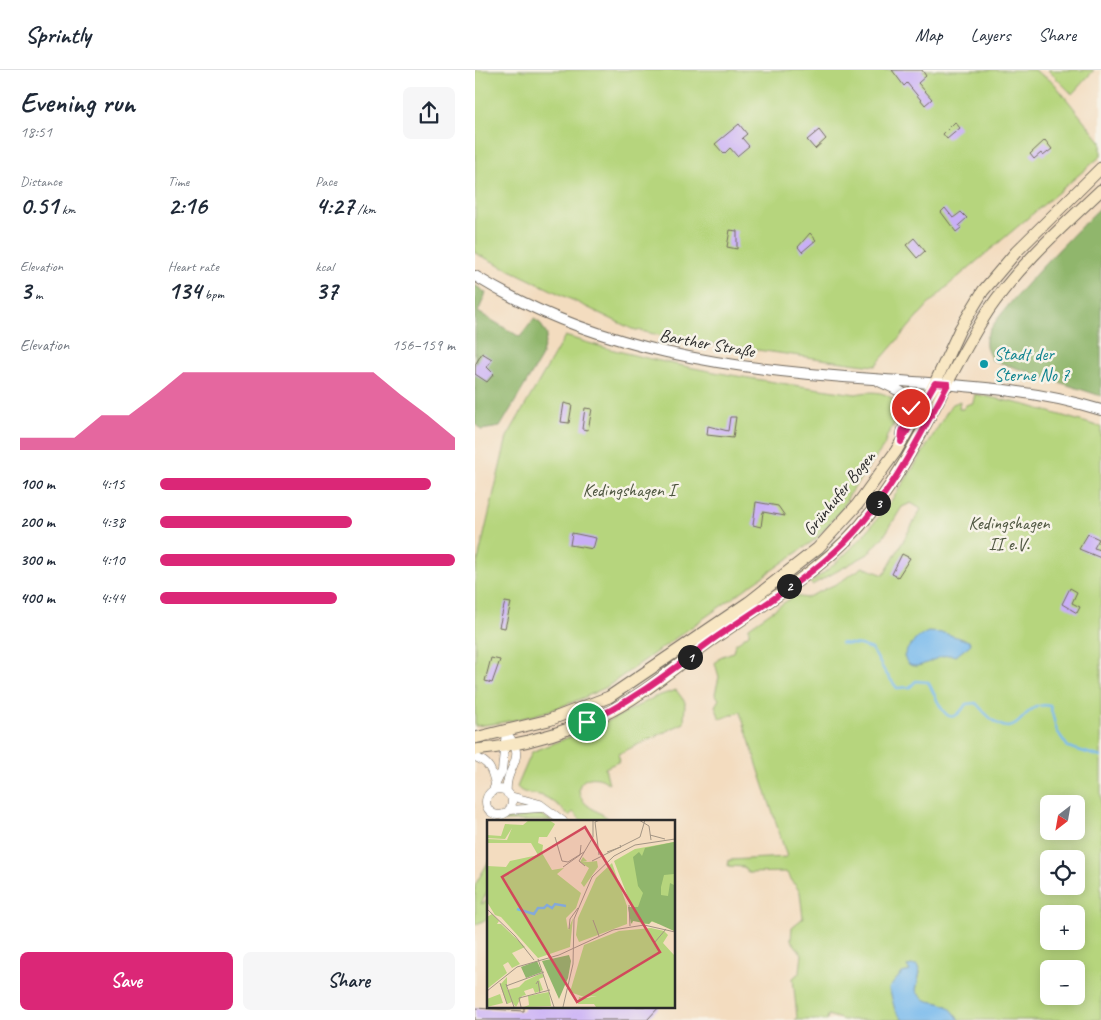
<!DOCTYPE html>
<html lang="en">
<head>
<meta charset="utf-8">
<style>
	body { margin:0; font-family:Caveat,sans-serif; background:#f6f6f7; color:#1f2937; height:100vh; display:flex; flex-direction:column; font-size:19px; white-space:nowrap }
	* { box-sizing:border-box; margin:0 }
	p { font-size:16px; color:#747a83 }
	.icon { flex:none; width:28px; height:28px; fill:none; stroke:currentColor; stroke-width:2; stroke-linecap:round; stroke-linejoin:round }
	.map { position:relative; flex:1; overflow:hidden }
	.details { display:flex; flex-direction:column; background:#fff; width:475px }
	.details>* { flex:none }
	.needle { width:32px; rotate:211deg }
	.tools { position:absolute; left:565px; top:725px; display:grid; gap:10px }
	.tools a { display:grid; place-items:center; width:45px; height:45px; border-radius:8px; background:#fff; box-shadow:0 2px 12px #0003; font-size:25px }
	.pin { position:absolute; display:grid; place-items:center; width:42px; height:42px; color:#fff; margin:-21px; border:2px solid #fff; border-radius:50%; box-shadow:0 1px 5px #0007 }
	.km { position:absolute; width:25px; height:25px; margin:-12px; border-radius:50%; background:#222; color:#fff; font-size:14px; line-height:25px; text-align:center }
	.round { display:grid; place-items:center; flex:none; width:52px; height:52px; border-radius:8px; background:#f6f6f7 }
	.headline { display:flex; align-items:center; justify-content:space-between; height:85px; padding:0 20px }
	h1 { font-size:28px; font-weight:600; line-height:38px }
	.stats { display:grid; grid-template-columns:repeat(3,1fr); gap:8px; height:85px; padding:5px 20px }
	.stats div { display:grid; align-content:center }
	.stats b { font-size:25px; font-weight:600 }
	.stats small { font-size:14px; font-weight:400 }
	.stats p { font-size:14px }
	.chart { height:140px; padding:10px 20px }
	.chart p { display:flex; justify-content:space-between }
	.chart svg { width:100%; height:90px; margin-top:5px; fill:#db2777; opacity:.7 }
	.primary-button { display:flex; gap:10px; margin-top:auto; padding:10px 20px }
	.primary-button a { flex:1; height:58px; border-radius:8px; background:#db2777; color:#fff; font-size:20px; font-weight:600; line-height:58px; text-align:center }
	.primary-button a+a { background:#f6f6f7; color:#1f2937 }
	ul { padding:0 20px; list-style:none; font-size:16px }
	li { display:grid; grid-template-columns:80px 60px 1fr; align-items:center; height:38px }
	li i { height:12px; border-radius:6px; background:#db2777 }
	header { display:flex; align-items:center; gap:30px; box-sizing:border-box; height:70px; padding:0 25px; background:#fff; border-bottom:1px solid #e0e1e3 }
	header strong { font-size:24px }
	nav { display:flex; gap:28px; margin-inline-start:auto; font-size:18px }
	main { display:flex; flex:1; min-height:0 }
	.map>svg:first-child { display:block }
	.green { fill:#b6d57d; stroke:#708054; fill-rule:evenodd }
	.forest { fill:#90b66c; stroke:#5e704c }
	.water { fill:#78baed; stroke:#52728c }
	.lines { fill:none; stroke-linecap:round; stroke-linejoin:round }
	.stream { stroke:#78baed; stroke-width:2.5 }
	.building { fill:#c9aff7 }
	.minor-casing { stroke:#71695f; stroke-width:9 }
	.tertiary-casing { stroke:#71695f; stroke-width:12 }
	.secondary-casing { stroke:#71695f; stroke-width:13 }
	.minor { stroke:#fff; stroke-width:8 }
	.tertiary { stroke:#fff; stroke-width:10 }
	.secondary { stroke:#f8e7c3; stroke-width:11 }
	.route-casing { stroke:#fff; stroke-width:10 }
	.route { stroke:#db2777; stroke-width:6 }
	.culture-dot { fill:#0f9aa8; stroke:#f7f3e8; stroke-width:2 }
	.labels { text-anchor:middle; stroke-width:5; stroke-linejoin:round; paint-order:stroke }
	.street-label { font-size:18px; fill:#2b2b2b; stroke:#f7f3e8 }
	.culture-label { font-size:18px; fill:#0d838f; stroke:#f7f3e8; text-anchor:start }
	.park-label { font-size:18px; fill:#4e5640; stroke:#f7f3e8 }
	.inset-river { fill:none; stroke:#78baed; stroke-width:2.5 }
	.inset-road { fill:none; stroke:#a39584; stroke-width:1 }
	.view { fill:#d1495b; fill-opacity:0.15; stroke:#d1495b; stroke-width:2.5 }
	.inset-edge { fill:none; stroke:#2b2b2b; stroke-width:2.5 }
</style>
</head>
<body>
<header>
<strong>Sprintly</strong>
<nav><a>Map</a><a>Layers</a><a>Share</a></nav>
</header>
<main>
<section class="details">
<div class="headline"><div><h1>Evening run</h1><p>18:51</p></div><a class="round"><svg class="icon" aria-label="share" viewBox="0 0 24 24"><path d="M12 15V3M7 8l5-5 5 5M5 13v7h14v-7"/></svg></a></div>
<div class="stats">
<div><p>Distance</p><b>0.51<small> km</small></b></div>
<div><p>Time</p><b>2:16</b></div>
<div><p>Pace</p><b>4:27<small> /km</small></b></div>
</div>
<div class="stats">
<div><p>Elevation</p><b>3<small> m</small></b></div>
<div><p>Heart rate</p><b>134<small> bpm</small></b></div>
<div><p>kcal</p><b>37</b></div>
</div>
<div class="chart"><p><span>Elevation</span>156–159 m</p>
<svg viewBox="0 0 160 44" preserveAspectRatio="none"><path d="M0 44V38L10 38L20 38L30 27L40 27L50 17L60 6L70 6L80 6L90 6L100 6L110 6L120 6L130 6L140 17L150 27L160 38V44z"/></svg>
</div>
<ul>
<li><b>100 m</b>4:15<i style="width:92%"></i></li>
<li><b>200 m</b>4:38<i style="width:65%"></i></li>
<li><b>300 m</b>4:10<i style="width:100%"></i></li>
<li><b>400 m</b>4:44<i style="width:60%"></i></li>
</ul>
<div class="primary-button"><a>Save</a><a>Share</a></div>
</section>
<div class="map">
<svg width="626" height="950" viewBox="0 0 626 950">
	<rect width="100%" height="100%" fill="#f7f3e8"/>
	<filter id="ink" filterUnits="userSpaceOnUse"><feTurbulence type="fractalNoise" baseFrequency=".02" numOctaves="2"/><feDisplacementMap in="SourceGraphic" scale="10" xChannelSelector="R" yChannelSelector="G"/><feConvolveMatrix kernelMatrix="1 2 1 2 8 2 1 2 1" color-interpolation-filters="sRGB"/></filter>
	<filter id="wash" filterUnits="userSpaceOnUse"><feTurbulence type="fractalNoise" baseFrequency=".0096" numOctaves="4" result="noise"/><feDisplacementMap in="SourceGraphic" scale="20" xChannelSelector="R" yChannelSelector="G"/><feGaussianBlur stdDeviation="1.12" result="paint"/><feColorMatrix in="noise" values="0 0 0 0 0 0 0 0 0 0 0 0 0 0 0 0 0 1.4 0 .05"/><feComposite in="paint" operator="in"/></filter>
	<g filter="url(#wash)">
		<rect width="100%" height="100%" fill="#f3dcbf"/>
		<path class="green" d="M0,0H559L578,12L626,72V86L476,213L452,236L400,296L382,294L197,268L157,259L0,183Z
			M573,0H619L597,24Z
			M90,266C186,296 281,310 381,324C399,320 419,321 426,342L412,366L409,376L375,423L367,439L341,469L133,616C93,637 45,652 0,656V503L32,367Z
			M500,324L551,335L626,357V950H484C477,937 465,930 450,932L441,920L445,902C434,901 429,901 422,909L428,950H369L353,945L352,950H320L322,948L318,908L325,902L327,884L316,870L317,857L328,848L325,822L311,802L273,803L269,797L253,796L254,790L312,787L265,642L245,649L240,636L244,629L240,624L244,607L240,593L245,587L258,582L260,574L274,564V557L319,526L331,528L363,513L388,497L409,505L446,439L436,433L427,437L409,466L393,484L337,515L335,513C400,468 437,401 476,335L485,331L484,339H488L491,335L498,333ZM574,734H601V761H574ZM574,789H601V816H574ZM574,844H601V871H574ZM574,899H601V926H574Z
			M201,620L210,632L209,653L143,684L145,691L130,698L134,714C121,701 97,709 106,727C111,739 128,742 136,751H107L98,742L94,746C86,737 79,731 68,726C58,723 48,725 42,717L57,682L132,652L180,627Z
			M48,744H65L77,751H26Z
			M14,791V818L6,834L14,830V848L0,855V815Z"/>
		<path class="forest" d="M626,137V326L517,290C513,283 510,278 511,269C516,247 605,157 626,137Z
			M0,215L11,223L3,242L45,267L59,249L65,253L72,265L66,288L25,357L6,360L0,354Z"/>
		<path class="water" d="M453,562L469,563L494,571L496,574L481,586C463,579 437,612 429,586C434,574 441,568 453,562Z
			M437,895H442L445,902L441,920C452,941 469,922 484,950H428L420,940L414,918L427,903L435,901L432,896Z"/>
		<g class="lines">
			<path class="stream" d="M366,573L385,575L397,579L410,602L422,618L435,617L441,611L453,612C462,626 471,667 491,634L501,633C548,689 541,628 575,636L582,661L593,677L626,687"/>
		</g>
		<g id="blocks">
			<path class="building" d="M417,0H447L451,6L443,13L457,29L450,35L432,13L429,16Z
				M480,52L485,58L472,69L468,64Z
				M264,54L272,64L267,68L274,76L262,86L255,78L249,84L240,74Z
				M344,60L351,69L340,79L332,70Z
				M570,70L577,79L568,86L566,83L559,89L555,84Z
				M470,138L478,148L486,142L492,148L484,155L486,158L481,162L466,142Z
				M255,160L262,161V179L252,177Z
				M335,163L341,170L327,182L323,177Z
				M439,168L450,181L442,188L431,175Z
				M7,283L17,289L12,297L19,304L12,312L0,304V295Z
				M89,333L97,335L94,353L86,352Z
				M110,338L117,339L113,360L107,359Z
				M255,347H261L258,368L232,365L233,356L253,361Z
				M281,432L303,436L310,446L288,442L286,457L278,455Z
				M97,463L121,468L118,479L95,475Z
				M613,464L624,469L619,478L626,480V488L604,479Z
				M427,484L435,488L423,507L417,504Z
				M595,518L602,522L597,533L605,537L602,543L587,534Z
				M30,532L36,533L30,558L24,557Z
				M16,588L25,590L17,613L10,611Z
				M49,936H185L172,950H0V938L49,941Z"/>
		</g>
	</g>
	<g filter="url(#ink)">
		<use href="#blocks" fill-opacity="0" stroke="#71695f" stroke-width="1"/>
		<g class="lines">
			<defs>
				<path id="minor" d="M31,662C55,692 29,694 32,723
					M0,687C14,692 17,700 20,714
					M11 732a13 13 0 1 1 26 0a13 13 0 1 1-26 0Z
					M17,722L27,701L31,662
					M35,726L65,734L88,751
					M34,740L67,738"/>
				<path id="tertiary" d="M0,206C121,281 258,300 398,309C475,315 552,317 626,340
					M404,311C416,317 440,324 435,342C433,350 428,357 427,365"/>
				<path id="secondary" d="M0,668L74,650L134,627L274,532L343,478L382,435L421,381L460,313L485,259L508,221L541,182L626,98
					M0,680C43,676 86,664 126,646C165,628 199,597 234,572C290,532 355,497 397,441C444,380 471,306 513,241C544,195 586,158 626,120"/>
			</defs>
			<use href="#minor" class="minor-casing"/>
			<use href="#tertiary" class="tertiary-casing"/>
			<use href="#secondary" class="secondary-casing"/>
			<use href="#minor" class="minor"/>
			<use href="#tertiary" class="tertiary"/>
			<use href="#secondary" class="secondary"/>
		</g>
	</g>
	<g class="lines" filter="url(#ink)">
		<defs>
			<path id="route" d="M112,652C157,632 194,602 233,573C278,541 330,512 370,472C414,428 444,368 473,314L460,313L426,372L427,362L436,338"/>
		</defs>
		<use href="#route" class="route-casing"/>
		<use href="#route" class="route"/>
	</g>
	<circle class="culture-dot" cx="509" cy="294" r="5"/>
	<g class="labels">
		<g class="street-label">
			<text transform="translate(232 273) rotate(10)" y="6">Barther Straße</text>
			<text transform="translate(364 423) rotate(-51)" y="6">Grünhufer Bogen</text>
		</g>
		<g class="culture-label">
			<text x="519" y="290">Stadt der<tspan x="519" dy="21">Sterne No 7</tspan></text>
		</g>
		<g class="park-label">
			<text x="154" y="426">Kedingshagen I</text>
			<text x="534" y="459">Kedingshagen<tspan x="534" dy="21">II e.V.</tspan></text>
		</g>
	</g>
	<g transform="translate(12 750)">
		<rect width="188" height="188" fill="#f3dcbf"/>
		<path d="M42,0H62L68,4L60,17H52L51,23L56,25L55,33L65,50L77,48L70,54L94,73L89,88L79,98L81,110L86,98L83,127L51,138L14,97L8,95L0,82V46L19,47L23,41L51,35L44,23H0V19L20,20L25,8L18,19L0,18V15L14,16L18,4L36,5ZM187,22V81L172,104L163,101L162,104H154L153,101H146L145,104L144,85L127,41L148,29ZM96,37L100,41H95L101,42L110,41L111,47L97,67L94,63L102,48L93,42ZM125,43L140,86V104L92,122L89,115L91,98L109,58ZM5,94L12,101L10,104H14L38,127L25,133L33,144L25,148L21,142L16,145L20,153L0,169V97ZM164,108L177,111L181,115L176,123L187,135V187H109L107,184H91L92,177L99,178L110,176L97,177L83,172L97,125L132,111ZM55,153L57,157L52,159L56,170L48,173L46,168L37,171L39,175L35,176L29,187L25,182L20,184L13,165L20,157V170L32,167L38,161ZM62,172L64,186L37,187L42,185L41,176ZM13,174L16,183L0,187V179Z" fill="#b6d57d"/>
		<path d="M187,22V54L177,55L174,67V75L181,76L183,63L187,65V111L165,101L162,104L146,101L144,104L141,87H151L156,73L151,66L146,37L152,32L155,36L158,28ZM82,135L84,141L81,158L72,179L55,141ZM50,141L55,152L39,158L34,147Z" fill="#90b66c"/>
		<path class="inset-river" d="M30,89L47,94L51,88H57L60,85L65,88L68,84L79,86"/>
		<path class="inset-road" d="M152,0L162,6L164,20M163,15L178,19M68,17L75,41L81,42L97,32M120,32L134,27L133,25M112,35L108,2L113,0M105,41L153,17L158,0M98,46L92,41L106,17V0M76,47L93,35L94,25M142,85L143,106M0,89L28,116L47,140M106,100L112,116M82,109L83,99L91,88M168,122L179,109M51,139L67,187M13,163L20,184M19,164L27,187M49,164L51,161L53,173M19,166L57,152M0,171L30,147L72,135L126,110L157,105L188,112M34,187L32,178L63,170M76,187L86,144L87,99L105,57L127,36L148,25L188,19"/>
		<path class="view" d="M98,7L173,132L90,182L15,57Z"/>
		<rect width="188" height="188" class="inset-edge"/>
	</g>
</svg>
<div class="tools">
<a><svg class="needle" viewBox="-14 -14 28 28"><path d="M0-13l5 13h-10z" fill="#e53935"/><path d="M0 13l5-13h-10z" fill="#747a83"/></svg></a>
<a><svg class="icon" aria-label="locate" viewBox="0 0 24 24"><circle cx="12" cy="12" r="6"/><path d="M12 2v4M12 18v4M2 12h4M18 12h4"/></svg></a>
<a>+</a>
<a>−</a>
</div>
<div class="pin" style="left:112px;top:652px;background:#1e9e55"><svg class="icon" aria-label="arrive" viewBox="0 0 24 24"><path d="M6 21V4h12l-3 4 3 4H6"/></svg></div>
<div class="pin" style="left:436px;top:338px;background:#d93025"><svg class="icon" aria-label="check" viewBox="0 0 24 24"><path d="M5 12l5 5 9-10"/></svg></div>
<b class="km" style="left:215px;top:587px">1</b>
<b class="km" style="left:314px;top:516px">2</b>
<b class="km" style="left:403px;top:433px">3</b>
</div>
</main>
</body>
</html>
